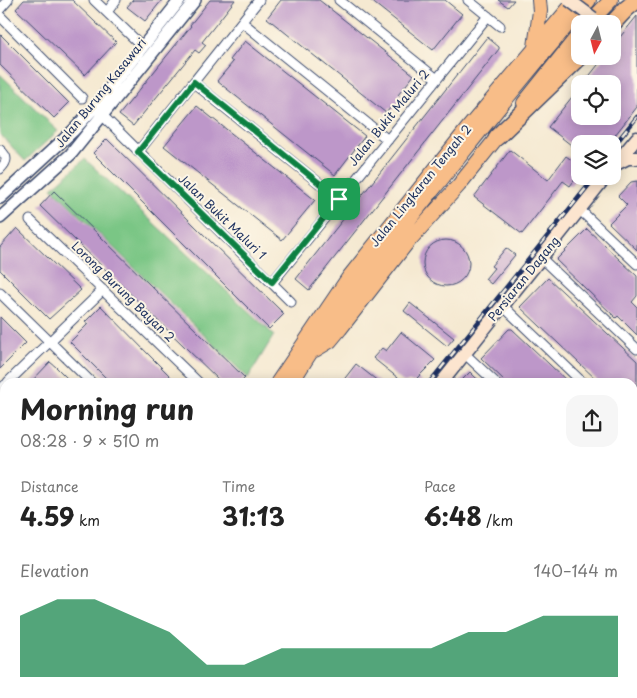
<!DOCTYPE html>
<html lang="en">
<head>
<meta charset="utf-8">
<style>
	body { margin:0; font-family:"Playpen Sans",sans-serif; background:#f6f6f6; color:#222; height:100vh; display:flex; flex-direction:column; font-size:19px; white-space:nowrap }
	* { box-sizing:border-box; margin:0 }
	p { font-size:16px; color:#767676 }
	.icon { flex:none; width:28px; height:28px; fill:none; stroke:currentColor; stroke-width:2; stroke-linecap:round; stroke-linejoin:round }
	.map { position:relative; flex:1; overflow:hidden }
	.side { position:absolute; left:0px; top:378px; width:638px; height:321px; display:flex; flex-direction:column; background:#fff; border-radius:15px 15px 0 0; box-shadow:0 2px 12px #0003 }
	.side>* { flex:none }
	.needle { width:32px; rotate:187deg }
	.buttons { position:absolute; left:571px; top:15px; display:grid; gap:10px }
	.buttons a { display:grid; place-items:center; width:50px; height:50px; border-radius:10px; background:#fff; box-shadow:0 2px 12px #0003; font-size:25px }
	.pin { position:absolute; display:grid; place-items:center; width:42px; height:42px; color:#fff; margin:-21px; border-radius:10px; box-shadow:0 2px 8px #0006 }
	.round { display:grid; place-items:center; flex:none; width:52px; height:52px; border-radius:15px; background:#f6f6f6 }
	.overview { display:flex; align-items:center; justify-content:space-between; height:85px; padding:0 20px }
	h1 { font-size:28px; font-weight:700; line-height:38px }
	.figures { display:grid; grid-template-columns:repeat(3,1fr); gap:8px; height:85px; padding:5px 20px }
	.figures div { display:grid; align-content:center }
	.figures b { font-size:25px; font-weight:700 }
	.figures small { font-size:14px; font-weight:400 }
	.figures p { font-size:14px }
	.chart { height:140px; padding:10px 20px }
	.chart p { display:flex; justify-content:space-between }
	.chart svg { width:100%; height:90px; margin-top:5px; fill:#0b8043; opacity:.7 }
	.map>svg:first-child { display:block }
	.green { fill:#7ac685; stroke:#4a7a72 }
	.building { fill:#bd97c9 }
	.lines { fill:none; stroke-linecap:round; stroke-linejoin:round }
	.minor-casing { stroke:#3c4b6f; stroke-width:11 }
	.tertiary-casing { stroke:#3c4b6f; stroke-width:14 }
	.secondary-casing { stroke:#3c4b6f; stroke-width:15 }
	.primary-casing { stroke:#3c4b6f; stroke-width:16 }
	.trunk-casing { stroke:#3c4b6f; stroke-width:16 }
	.motorway-casing { stroke:#3c4b6f; stroke-width:19 }
	.minor { stroke:#fff; stroke-width:9 }
	.tertiary { stroke:#fff; stroke-width:11 }
	.secondary { stroke:#fce5cf; stroke-width:12 }
	.primary { stroke:#f8bd88; stroke-width:14 }
	.trunk { stroke:#f8bd88; stroke-width:14 }
	.motorway { stroke:#f8bd88; stroke-width:16 }
	.rail-casing { stroke:#1b2f5e; stroke-width:4.5 }
	.rail { stroke:#fcf5e5; stroke-width:2.5; stroke-dasharray:8; stroke-linecap:butt }
	.secondary-bridge-casing { stroke:#3c4b6f; stroke-width:15; stroke-linecap:butt }
	.secondary-bridge { stroke:#fce5cf; stroke-width:12 }
	.route-casing { stroke:#fff; stroke-width:10 }
	.route { stroke:#0b8043; stroke-width:6 }
	.labels { text-anchor:middle; stroke-width:4; stroke-linejoin:round; paint-order:stroke }
	.street-label { font-size:12px; fill:#1b2f5e; stroke:#fcf5e5 }
</style>
</head>
<body>
<div class="map">
<svg width="637" height="698" viewBox="0 0 637 698">
	<rect width="100%" height="100%" fill="#fcf5e5"/>
	<filter id="ink" filterUnits="userSpaceOnUse"><feTurbulence type="fractalNoise" baseFrequency=".02" numOctaves="2"/><feDisplacementMap in="SourceGraphic" scale="10" xChannelSelector="R" yChannelSelector="G"/><feConvolveMatrix kernelMatrix="1 2 1 2 8 2 1 2 1" color-interpolation-filters="sRGB"/></filter>
	<filter id="wash" filterUnits="userSpaceOnUse"><feTurbulence type="fractalNoise" baseFrequency=".0096" numOctaves="4" result="noise"/><feDisplacementMap in="SourceGraphic" scale="20" xChannelSelector="R" yChannelSelector="G"/><feGaussianBlur stdDeviation="1.12" result="paint"/><feColorMatrix in="noise" values="0 0 0 0 0 0 0 0 0 0 0 0 0 0 0 0 0 1.4 0 .05"/><feComposite in="paint" operator="in"/></filter>
	<g filter="url(#wash)">
		<rect width="100%" height="100%" fill="#f5e9d1"/>
		<path class="green" d="M0,74L58,131L25,161L0,134Z
			M85,159L274,335L248,378L52,188Z"/>
		<g id="blocks">
			<path class="building" d="M24,0H72L116,42L85,75L16,9Z
				M133,0H162L145,21L127,7Z
				M210,0H235L202,42L206,45L199,53L195,50L133,126L119,115L191,26L190,25Z
				M281,0H319L414,75L398,95L403,99L394,109L391,107L386,113L267,18Z
				M370,0H445L462,14L433,50Z
				M498,0H514L508,7Z
				M637,16V107L608,144H580V152L548,127L580,87V116H612V84H583L605,56H612V47Z
				M0,34L69,103L54,118L0,65Z
				M487,37L499,47V49L309,290L296,279Z
				M245,41L365,136L335,175L217,81L233,62L230,60Z
				M197,106L315,200L282,240L164,146Z
				M107,139L284,314L269,329L93,153Z
				M510,150L548,180L566,156L580,166V173L570,186L563,181L522,234L474,197Z
				M637,181V250L609,223L627,205L618,196L631,182Z
				M54,191L245,378L241,382H221L40,206Z
				M17,228L81,290L49,319L0,270V247Z
				M587,229L637,276V296L632,302L637,307V335L618,316L616,318L556,260Z
				M423 263a23 23 0 1 1 46 0a23 23 0 1 1-46 0Z
				M506,248L515,255L491,284L485,279L494,268L491,266Z
				M548,278L637,361V392L632,386V382H599L520,307Z
				M410,303L454,338L447,346L404,311Z
				M101,306L151,357L176,382H110L70,342L88,324L85,322Z
				M0,317L26,343L0,369Z
				M509,329H512L568,382H506L481,358Z
				M401,332L435,360L417,378L422,382H403L373,358L382,348L386,351Z
				M50,362L56,367L71,382H31Z
				M356,364L379,382H342Z
				M470,372L475,377L481,382H460Z"/>
		</g>
	</g>
	<g filter="url(#ink)">
		<use href="#blocks" fill-opacity="0" stroke="#3c4b6f" stroke-width="1"/>
		<g class="lines">
			<defs>
				<path id="minor" d="M94,0L143,47
					M339,0L437,79
					M468,0L500,26
					M0,9L8,0
					M107,12L116,0
					M0,16L82,98
					M242,22L388,140
					M194,83L339,199
					M99,112L291,302
					M0,150C8,157 8,161 0,169
					M138,152L259,0
					M580,210L637,264
					M30,220L198,382
					M541,258L637,349
					M272,283L488,16
					M0,293L91,382
					M503,306L582,382
					M465,354L495,382
					M8,382L103,290
					M0,390L5,385
					M0,405L5,410
					M632,431L637,435
					M632,453L637,448
					M0,470L5,465
					M632,477L637,473
					M632,504L637,500
					M0,514L5,519
					M0,621L5,626
					M22,698L25,694
					M324,698V694
					M432,698L433,694
					M450,698L454,694
					M532,698L535,694"/>
				<path id="tertiary" d="M0,198L73,131L94,108L180,0
					M0,218L71,154L195,0"/>
				<path id="secondary" d="M616,164L628,158H637
					M612,168L637,138
					M442,382L606,176
					M218,698L221,694"/>
				<path id="primary" d="M78,698L80,694
					M131,698L133,694
					M145,698L147,694"/>
				<path id="trunk" d="M588,24L611,0
					M535,47L540,11L539,0
					M524,103L580,33
					M315,350L330,341L340,329L406,244L459,185L503,130
					M278,382L349,277L468,128L576,0
					M292,382C335,310 387,247 440,181C489,120 537,59 589,0
					M94,698L96,694
					M106,698L109,694"/>
				<path id="motorway" d="M612,24L626,9L637,0
					M497,137L581,56"/>
			</defs>
			<use href="#minor" class="minor-casing"/>
			<use href="#tertiary" class="tertiary-casing"/>
			<use href="#secondary" class="secondary-casing"/>
			<use href="#primary" class="primary-casing"/>
			<use href="#trunk" class="trunk-casing"/>
			<use href="#motorway" class="motorway-casing"/>
			<use href="#minor" class="minor"/>
			<use href="#tertiary" class="tertiary"/>
			<use href="#secondary" class="secondary"/>
			<use href="#primary" class="primary"/>
			<use href="#trunk" class="trunk"/>
			<use href="#motorway" class="motorway"/>
			<defs>
				<path id="rail" d="M612,148L637,117
					M430,382L596,176
					M200,698L203,694"/>
			</defs>
			<use href="#rail" class="rail-casing"/>
			<use href="#rail" class="rail"/>
			<defs>
				<path id="secondary-bridge" d="M569,0L593,18"/>
			</defs>
			<use href="#secondary-bridge" class="secondary-bridge-casing"/>
			<use href="#secondary-bridge" class="secondary-bridge"/>
		</g>
	</g>
	<g class="lines" filter="url(#ink)">
		<defs>
			<path id="route" d="M194,82L339,199L272,282L138,152Z"/>
		</defs>
		<use href="#route" class="route-casing"/>
		<use href="#route" class="route"/>
	</g>
	<g class="labels">
		<g class="street-label">
			<text transform="translate(101 93) rotate(-51)" y="4">Jalan Burung Kasawari</text>
			<text transform="translate(389 118) rotate(-51)" y="4">Jalan Bukit Maluri 2</text>
			<text transform="translate(421 186) rotate(-51)" y="4">Jalan Lingkaran Tengah 2</text>
			<text transform="translate(222 217) rotate(44)" y="4">Jalan Bukit Maluri 1</text>
			<text transform="translate(524 279) rotate(-51)" y="4">Persiaran Dagang</text>
			<text transform="translate(123 292) rotate(44)" y="4">Lorong Burung Bayan 2</text>
		</g>
	</g>
</svg>
<div class="buttons">
<a><svg class="needle" viewBox="-14 -14 28 28"><path d="M0-13l5 13h-10z" fill="#e53935"/><path d="M0 13l5-13h-10z" fill="#767676"/></svg></a>
<a><svg class="icon" aria-label="locate" viewBox="0 0 24 24"><circle cx="12" cy="12" r="6"/><path d="M12 2v4M12 18v4M2 12h4M18 12h4"/></svg></a>
<a><svg class="icon" aria-label="layers" viewBox="0 0 24 24"><path d="M12 4l9 5-9 5-9-5zM3 14l9 5 9-5"/></svg></a>
</div>
<div class="pin" style="left:339px;top:199px;background:#1e9e55"><svg class="icon" aria-label="arrive" viewBox="0 0 24 24"><path d="M6 21V4h12l-3 4 3 4H6"/></svg></div>
<section class="side">
<div class="overview"><div><h1>Morning run</h1><p>08:28 · 9 × 510 m</p></div><a class="round"><svg class="icon" aria-label="share" viewBox="0 0 24 24"><path d="M12 15V3M7 8l5-5 5 5M5 13v7h14v-7"/></svg></a></div>
<div class="figures">
<div><p>Distance</p><b>4.59<small> km</small></b></div>
<div><p>Time</p><b>31:13</b></div>
<div><p>Pace</p><b>6:48<small> /km</small></b></div>
</div>
<div class="chart"><p><span>Elevation</span>140–144 m</p>
<svg viewBox="0 0 160 44" preserveAspectRatio="none"><path d="M0 44V14L10 6L20 6L30 14L40 22L50 38L60 38L70 30L80 30L90 30L100 30L110 30L120 22L130 22L140 14L150 14L160 14V44z"/></svg>
</div>
</section>
</div>
</body>
</html>
